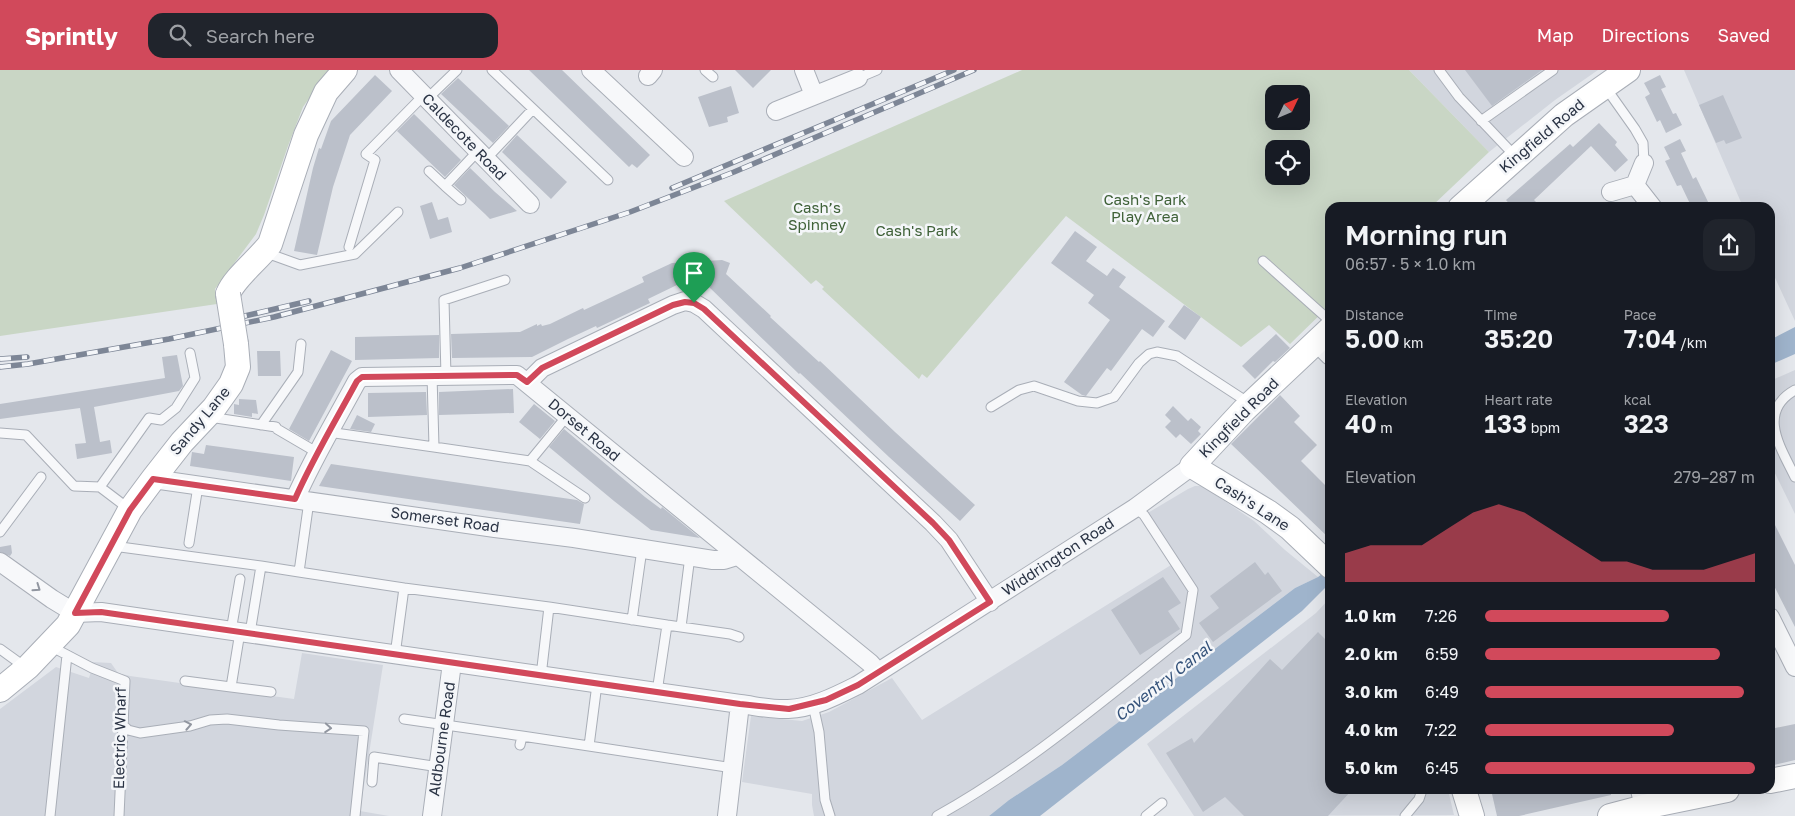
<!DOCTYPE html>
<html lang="en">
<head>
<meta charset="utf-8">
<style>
	body { margin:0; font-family:"Golos Text",sans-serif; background:#20242c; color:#f1f3f6; height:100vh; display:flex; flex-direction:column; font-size:19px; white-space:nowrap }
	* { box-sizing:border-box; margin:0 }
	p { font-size:16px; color:#9ea1a6 }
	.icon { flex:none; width:28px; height:28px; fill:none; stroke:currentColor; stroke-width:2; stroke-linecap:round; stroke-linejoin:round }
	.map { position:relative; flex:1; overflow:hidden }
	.details { position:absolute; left:1325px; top:132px; width:450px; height:592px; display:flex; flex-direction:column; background:#171b24; border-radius:15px; box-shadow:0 5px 20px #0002 }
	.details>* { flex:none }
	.needle { width:32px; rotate:46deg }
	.tools { position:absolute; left:1265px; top:15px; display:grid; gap:10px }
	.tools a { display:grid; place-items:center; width:45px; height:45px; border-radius:10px; background:#171b24; box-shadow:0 5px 20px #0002; font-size:25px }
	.pin { position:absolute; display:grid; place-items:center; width:42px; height:42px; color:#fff; margin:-51px -21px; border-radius:50% 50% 50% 0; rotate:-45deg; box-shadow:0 0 5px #0007 }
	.pin .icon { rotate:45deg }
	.round { display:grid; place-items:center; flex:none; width:52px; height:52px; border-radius:15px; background:#20242c }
	.overview { display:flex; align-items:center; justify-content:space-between; height:85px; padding:0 20px }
	h1 { font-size:28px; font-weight:600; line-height:38px }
	.stats { display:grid; grid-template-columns:repeat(3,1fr); gap:8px; height:85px; padding:5px 20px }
	.stats div { display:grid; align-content:center }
	.stats b { font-size:25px; font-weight:600 }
	.stats small { font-size:14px; font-weight:400 }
	.stats p { font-size:14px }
	.chart { height:140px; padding:10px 20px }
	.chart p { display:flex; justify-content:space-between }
	.chart svg { width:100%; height:90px; margin-top:5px; fill:#d1495b; opacity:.7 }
	ul { padding:0 20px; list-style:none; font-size:16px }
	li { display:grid; grid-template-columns:80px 60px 1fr; align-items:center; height:38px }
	li i { height:12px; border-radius:6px; background:#d1495b }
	header { display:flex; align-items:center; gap:30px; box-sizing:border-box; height:70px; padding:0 25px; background:#d1495b; color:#fff }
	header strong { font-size:24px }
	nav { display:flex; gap:28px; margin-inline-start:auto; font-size:18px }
	.search { width:350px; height:45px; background:#20242c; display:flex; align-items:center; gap:12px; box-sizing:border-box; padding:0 18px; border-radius:15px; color:#9ea1a6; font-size:19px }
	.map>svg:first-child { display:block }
	.built { fill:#d2d6de }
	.green { fill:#c9d6c5; fill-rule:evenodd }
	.water { fill:#9fb4cc }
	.building { fill:#bbc0ca }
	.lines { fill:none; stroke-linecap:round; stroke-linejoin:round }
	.lane-casing { stroke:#a9aeb7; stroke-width:11 }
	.street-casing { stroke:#a9aeb7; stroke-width:20 }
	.secondary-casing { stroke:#a9aeb7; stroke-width:26 }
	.lane { stroke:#f7f8fa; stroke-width:9 }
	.street { stroke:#f7f8fa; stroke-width:18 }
	.secondary { stroke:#fff; stroke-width:24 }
	.rail-casing { stroke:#7d8696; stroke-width:5.5 }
	.rail { stroke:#f4f6f9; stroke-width:4; stroke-dasharray:11; stroke-linecap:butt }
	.secondary-bridge-casing { stroke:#a9aeb7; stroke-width:26; stroke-linecap:butt }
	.secondary-bridge { stroke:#fff; stroke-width:24 }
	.oneway { stroke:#9196a0 }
	.route-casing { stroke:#fff; stroke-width:10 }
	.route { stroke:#d1495b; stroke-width:6 }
	.labels { text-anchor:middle; stroke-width:5; stroke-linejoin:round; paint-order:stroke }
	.street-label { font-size:15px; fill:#2b3445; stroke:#f4f6f9 }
	.park-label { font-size:15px; fill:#3f6138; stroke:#f4f6f9 }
	.water-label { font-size:16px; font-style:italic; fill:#34527a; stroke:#f4f6f9 }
</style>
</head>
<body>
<header>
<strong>Sprintly</strong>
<div class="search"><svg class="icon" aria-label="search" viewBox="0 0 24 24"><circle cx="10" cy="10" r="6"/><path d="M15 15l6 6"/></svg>Search here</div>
<nav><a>Map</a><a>Directions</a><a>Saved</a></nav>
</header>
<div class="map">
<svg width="1795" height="746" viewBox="0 0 1795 746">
	<rect width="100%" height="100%" fill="#e4e7ec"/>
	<path class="built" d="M1409,0H1598L1555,30L1489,82Z
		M1684,0H1795V251L1770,197V138L1743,137Z
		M1795,300V444L1770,393V311Z
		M1195,416H1201L1207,419L1254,451L1285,480L1318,507L1295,518L1062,695L1009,730L989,746H814L812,735V724L742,712L751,646L802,651L829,642L892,608L922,650L1171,495L1141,447L1188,419Z
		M1330,528V720H1448L1454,745L1194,746L1147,674L1316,543Z
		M302,583L383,595L360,741L389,746H0V639L56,597L89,608L92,598V592L111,593L118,603L130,606L294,629Z"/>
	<path class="green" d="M0,0H329L303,37L288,76L264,145L256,164L215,219L217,234L0,266Z
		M1022,0H1409L1489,82L1431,137L1330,138V235L1290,274L1269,255L1241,277L1066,146L927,308L922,304L919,309L822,219L824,217L816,210L811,214L724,131ZM1274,24H1301V51H1274ZM1274,79H1301V106H1274Z"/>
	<path class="water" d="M1795,257V284L1770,295V270Z
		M1330,498V513L1302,541L1040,746H989L1009,730L1062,695L1295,518L1318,507Z"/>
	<path class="building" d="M529,0H562L650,85L637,98L632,94L629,97Z
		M735,0H771L753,18Z
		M1465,0H1542L1492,36Z
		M375,5L392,21L350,65L333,117L317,185L294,181L313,98L319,78L321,79L331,51Z
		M1660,5L1666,17L1661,19L1673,44L1676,43L1682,55L1666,63L1660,50L1657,52L1645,27L1650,24L1644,13Z
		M458,8L509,56L493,73L441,24Z
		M731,16L739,43L727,47L728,52L709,57L698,27Z
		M1723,25L1742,68L1726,74L1724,70L1716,73L1699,35Z
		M414,44L461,90L445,107L397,61Z
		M1599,53L1617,72L1615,75L1628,90L1615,102L1591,76L1534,130L1542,138H1513L1506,130L1570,74L1573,77Z
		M517,65L567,112L551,129L502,82Z
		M1680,69L1686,81L1681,83L1693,109L1696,107L1711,138H1692L1681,115L1677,116L1665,91L1670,89L1664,77Z
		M470,98L495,122L517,141L490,149L485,144L454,115Z
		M432,132L438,150L448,147L452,162L430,169L420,136Z
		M1075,161L1097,177L1086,191L1107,206L1113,198L1126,207L1119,217L1165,251L1153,267L1142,259L1111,301L1107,298L1086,326L1082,325L1064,312L1110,250L1088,233L1094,225L1051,193Z
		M722,190L730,193L726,204L771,246L770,247L819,292L820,291L895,362L975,435L960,451L889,387L800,303L799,304L709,217L697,213L679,214L648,229L650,233L597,258L596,256L568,269L532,287L452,288L451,264L520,262L537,254V256L541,254L542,256L550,254L583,238L584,240L612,227L644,212L642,207L672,193Z
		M1184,235L1201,247L1185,270L1168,257Z
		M1276,264L1290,278L1275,292L1273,291L1255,309L1242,296Z
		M439,265V288L355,290V267Z
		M331,280L352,291L309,371L289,359Z
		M257,281H280L281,306H258Z
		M177,285L183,316L179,321L94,337L100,372L110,370L112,383L77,389L75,374L86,373L80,338L0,349V334L165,308L162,287Z
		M513,319L514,343L439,345V322Z
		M426,322L427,345L368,347V323Z
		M1280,325L1300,346L1294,352L1317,375L1301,391L1330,420V469L1231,374Z
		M239,329L256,330L258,344L252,343V347L234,344V334L239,335Z
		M534,334L555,351L540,369L519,352Z
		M1173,336L1188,351L1191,348L1201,357L1198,361L1201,364L1191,374L1180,364L1176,368L1165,357L1171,351L1165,345Z
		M357,345L375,354L371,362L350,359Z
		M564,359L645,427L661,439L662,437L700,468L651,460L614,431L549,377Z
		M206,375L294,387L291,411L190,396L192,382L204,384Z
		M331,394L577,430L584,434L580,454L319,416Z
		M1770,445L1795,495V557L1770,508Z
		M11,475L12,483L10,486L0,482V477Z
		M1255,492L1265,505L1268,502L1282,521L1213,572L1199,553L1219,538L1210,526Z
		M1163,507L1181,533L1168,541L1180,559L1140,585L1111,540Z
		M1318,562L1330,574V720H1352L1328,746H1244L1225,727L1203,742L1166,683L1192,668L1194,673L1270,589L1282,600Z
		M1795,654V690L1770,696V659Z
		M1510,720H1611V725L1519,746H1497L1492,724Z"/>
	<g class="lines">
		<defs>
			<path id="lane" d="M492,0L608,110
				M705,0L713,7
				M1439,0L1459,27L1515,86
				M858,8L877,0
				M1606,18L1635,59L1643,73L1644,93
				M427,29L457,0
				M1481,51L1553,0
				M486,89L533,39
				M429,101L445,116L478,81
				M445,116L461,130
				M349,177L375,90L366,84L424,25
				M264,182L300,195L355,184L398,142
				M1263,191L1330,251
				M446,306L444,230L505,210
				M1795,320C1756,342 1781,378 1795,407
				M991,337L1019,320L1034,316L1078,331L1097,333L1114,327L1139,293L1149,284L1157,282L1177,286L1249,333
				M209,347L276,357L277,359L318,383
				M261,355L298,302L301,274
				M328,362L434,377L432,305
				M0,363L26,365L74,416L100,417
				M434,377L530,391L567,346
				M530,391L585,428
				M129,439L100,417L149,348L161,350L176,338L195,308L190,283
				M0,462L41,407
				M189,473L198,416
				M113,476L261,496L250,563
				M261,496L299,502L309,431
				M299,502L404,518L395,585
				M404,518L549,537L541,606
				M549,537L667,555L657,622
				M632,550L642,479
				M667,555L730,564L739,567
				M681,557L690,486
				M231,561L240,509
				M240,562L231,617L271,622
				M50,576L92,598L125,611L119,746
				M0,579L25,597
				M185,611L231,617
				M813,635L819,662L825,730L830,746
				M404,649L522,666L520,675
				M122,654L128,660L140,663L190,656L210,650L227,649L279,655L364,661L355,746
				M522,666L589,676L597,614
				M589,676L733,698
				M372,712L374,687L439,697
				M50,746L67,585
				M937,746C1027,696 1106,628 1186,565L1193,520L1144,445L1135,438
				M1146,746L1162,733
				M1405,746L1419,729L1422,720"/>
			<path id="street" d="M399,0L530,134
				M591,0L684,87
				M804,0L814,25
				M648,6L653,0
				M776,41L858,8
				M1635,115L1653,138
				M1611,122L1635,115L1644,93
				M1317,273L1330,286
				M527,313L542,298L673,235L685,231L694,233L704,239L933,453L949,470L990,532
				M153,409L495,458L574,468L713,490H724L737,486
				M295,429C313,388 336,350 357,311L362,307L517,305L870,593L878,602
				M0,492L52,529L75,543L101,542L740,634C756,636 772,640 788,639C813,638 836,626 858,615L1135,438L1192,396
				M1770,547L1795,597
				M1640,720L1644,737
				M432,746L452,593
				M727,746L740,634"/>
			<path id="secondary" d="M1460,138L1564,45L1628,0
				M228,224C234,208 258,190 270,174L306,65L326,22L345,0
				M1330,259L1244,340L1192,396L1268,442L1290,458L1330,496
				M0,620L28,597L68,555L130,440L153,409L182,372L214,338L231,314L238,297L236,274
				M1770,711L1795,706
				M1464,720L1472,746
				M1610,746L1644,737L1727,720"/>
		</defs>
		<use href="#lane" class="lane-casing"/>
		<use href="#street" class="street-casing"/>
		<use href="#secondary" class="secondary-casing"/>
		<use href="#lane" class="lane"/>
		<use href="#street" class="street"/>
		<use href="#secondary" class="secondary"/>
		<defs>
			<path id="rail" d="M672,118L954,0
				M236,248L309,231
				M0,289L27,287
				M0,297L28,294L169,269L274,247L460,198L630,142L734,102L974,0"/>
		</defs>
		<use href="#rail" class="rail-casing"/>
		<use href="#rail" class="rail"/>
		<defs>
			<path id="secondary-bridge" d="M228,224L236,274"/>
		</defs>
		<use href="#secondary-bridge" class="secondary-bridge-casing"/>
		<use href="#secondary-bridge" class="secondary-bridge"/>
	</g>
	<defs><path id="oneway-chevron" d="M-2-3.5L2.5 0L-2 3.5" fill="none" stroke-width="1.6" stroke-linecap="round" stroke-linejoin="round" transform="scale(1.25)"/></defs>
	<g class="oneway">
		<use href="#oneway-chevron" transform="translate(37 518) rotate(35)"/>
		<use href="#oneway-chevron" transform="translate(188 655) rotate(-11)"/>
		<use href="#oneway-chevron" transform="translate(328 658) rotate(4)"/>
	</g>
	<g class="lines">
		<defs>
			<path id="route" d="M685,232L694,233L704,239L933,453L949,470L990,532L858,615L826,630L789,639L740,634L101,542L75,543L130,440L153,409L295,429C313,388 336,350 357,311L362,307L517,305L527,312L542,298L673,235Z"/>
		</defs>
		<use href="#route" class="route-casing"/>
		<use href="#route" class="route"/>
	</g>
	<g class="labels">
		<g class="street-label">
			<text transform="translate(1542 66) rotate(-40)" y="5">Kingfield Road</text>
			<text transform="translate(464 67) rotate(46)" y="5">Caldecote Road</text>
			<text transform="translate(1239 348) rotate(-45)" y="5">Kingfield Road</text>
			<text transform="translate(200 351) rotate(-50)" y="5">Sandy Lane</text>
			<text transform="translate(584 360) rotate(40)" y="5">Dorset Road</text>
			<text transform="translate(1252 434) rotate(33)" y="5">Cash's Lane</text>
			<text transform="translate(445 450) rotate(8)" y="5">Somerset Road</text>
			<text transform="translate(1058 487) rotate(-33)" y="5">Widdrington Road</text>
			<text transform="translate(120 668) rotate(-89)" y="5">Electric Wharf</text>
			<text transform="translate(442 669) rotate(-82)" y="5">Aldbourne Road</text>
		</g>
		<g class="park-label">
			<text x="1145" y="135">Cash's Park<tspan x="1145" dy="17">Play Area</tspan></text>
			<text x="817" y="143">Cash’s<tspan x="817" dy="17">Spinney</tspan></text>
			<text x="917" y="166">Cash's Park</text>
		</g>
		<g class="water-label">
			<text transform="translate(1163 611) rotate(-38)" y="6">Coventry Canal</text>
		</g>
	</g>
</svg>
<div class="tools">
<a><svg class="needle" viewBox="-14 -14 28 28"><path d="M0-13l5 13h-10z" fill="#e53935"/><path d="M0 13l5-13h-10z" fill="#9ea1a6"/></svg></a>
<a><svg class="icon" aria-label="locate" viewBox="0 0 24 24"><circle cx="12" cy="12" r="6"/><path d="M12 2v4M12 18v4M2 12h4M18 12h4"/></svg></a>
</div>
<div class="pin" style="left:694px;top:233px;background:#1e9e55"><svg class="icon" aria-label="arrive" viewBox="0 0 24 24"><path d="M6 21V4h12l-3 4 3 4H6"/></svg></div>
<section class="details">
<div class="overview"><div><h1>Morning run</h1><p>06:57 · 5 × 1.0 km</p></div><a class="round"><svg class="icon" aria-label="share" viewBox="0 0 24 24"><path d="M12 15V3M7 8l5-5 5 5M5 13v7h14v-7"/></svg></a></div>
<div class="stats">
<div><p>Distance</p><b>5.00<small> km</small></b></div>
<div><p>Time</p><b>35:20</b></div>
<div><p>Pace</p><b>7:04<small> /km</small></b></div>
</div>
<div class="stats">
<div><p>Elevation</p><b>40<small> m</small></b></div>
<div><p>Heart rate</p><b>133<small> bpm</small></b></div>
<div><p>kcal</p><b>323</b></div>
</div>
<div class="chart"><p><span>Elevation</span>279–287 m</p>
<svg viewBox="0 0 160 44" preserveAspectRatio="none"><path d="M0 44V30L10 26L20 26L30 26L40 18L50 10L60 6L70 10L80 18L90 26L100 34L110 34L120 38L130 38L140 38L150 34L160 30V44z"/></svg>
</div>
<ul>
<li><b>1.0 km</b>7:26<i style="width:68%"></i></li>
<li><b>2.0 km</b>6:59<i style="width:87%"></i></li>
<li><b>3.0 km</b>6:49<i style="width:96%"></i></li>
<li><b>4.0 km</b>7:22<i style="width:70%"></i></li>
<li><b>5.0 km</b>6:45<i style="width:100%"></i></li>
</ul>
</section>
</div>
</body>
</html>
